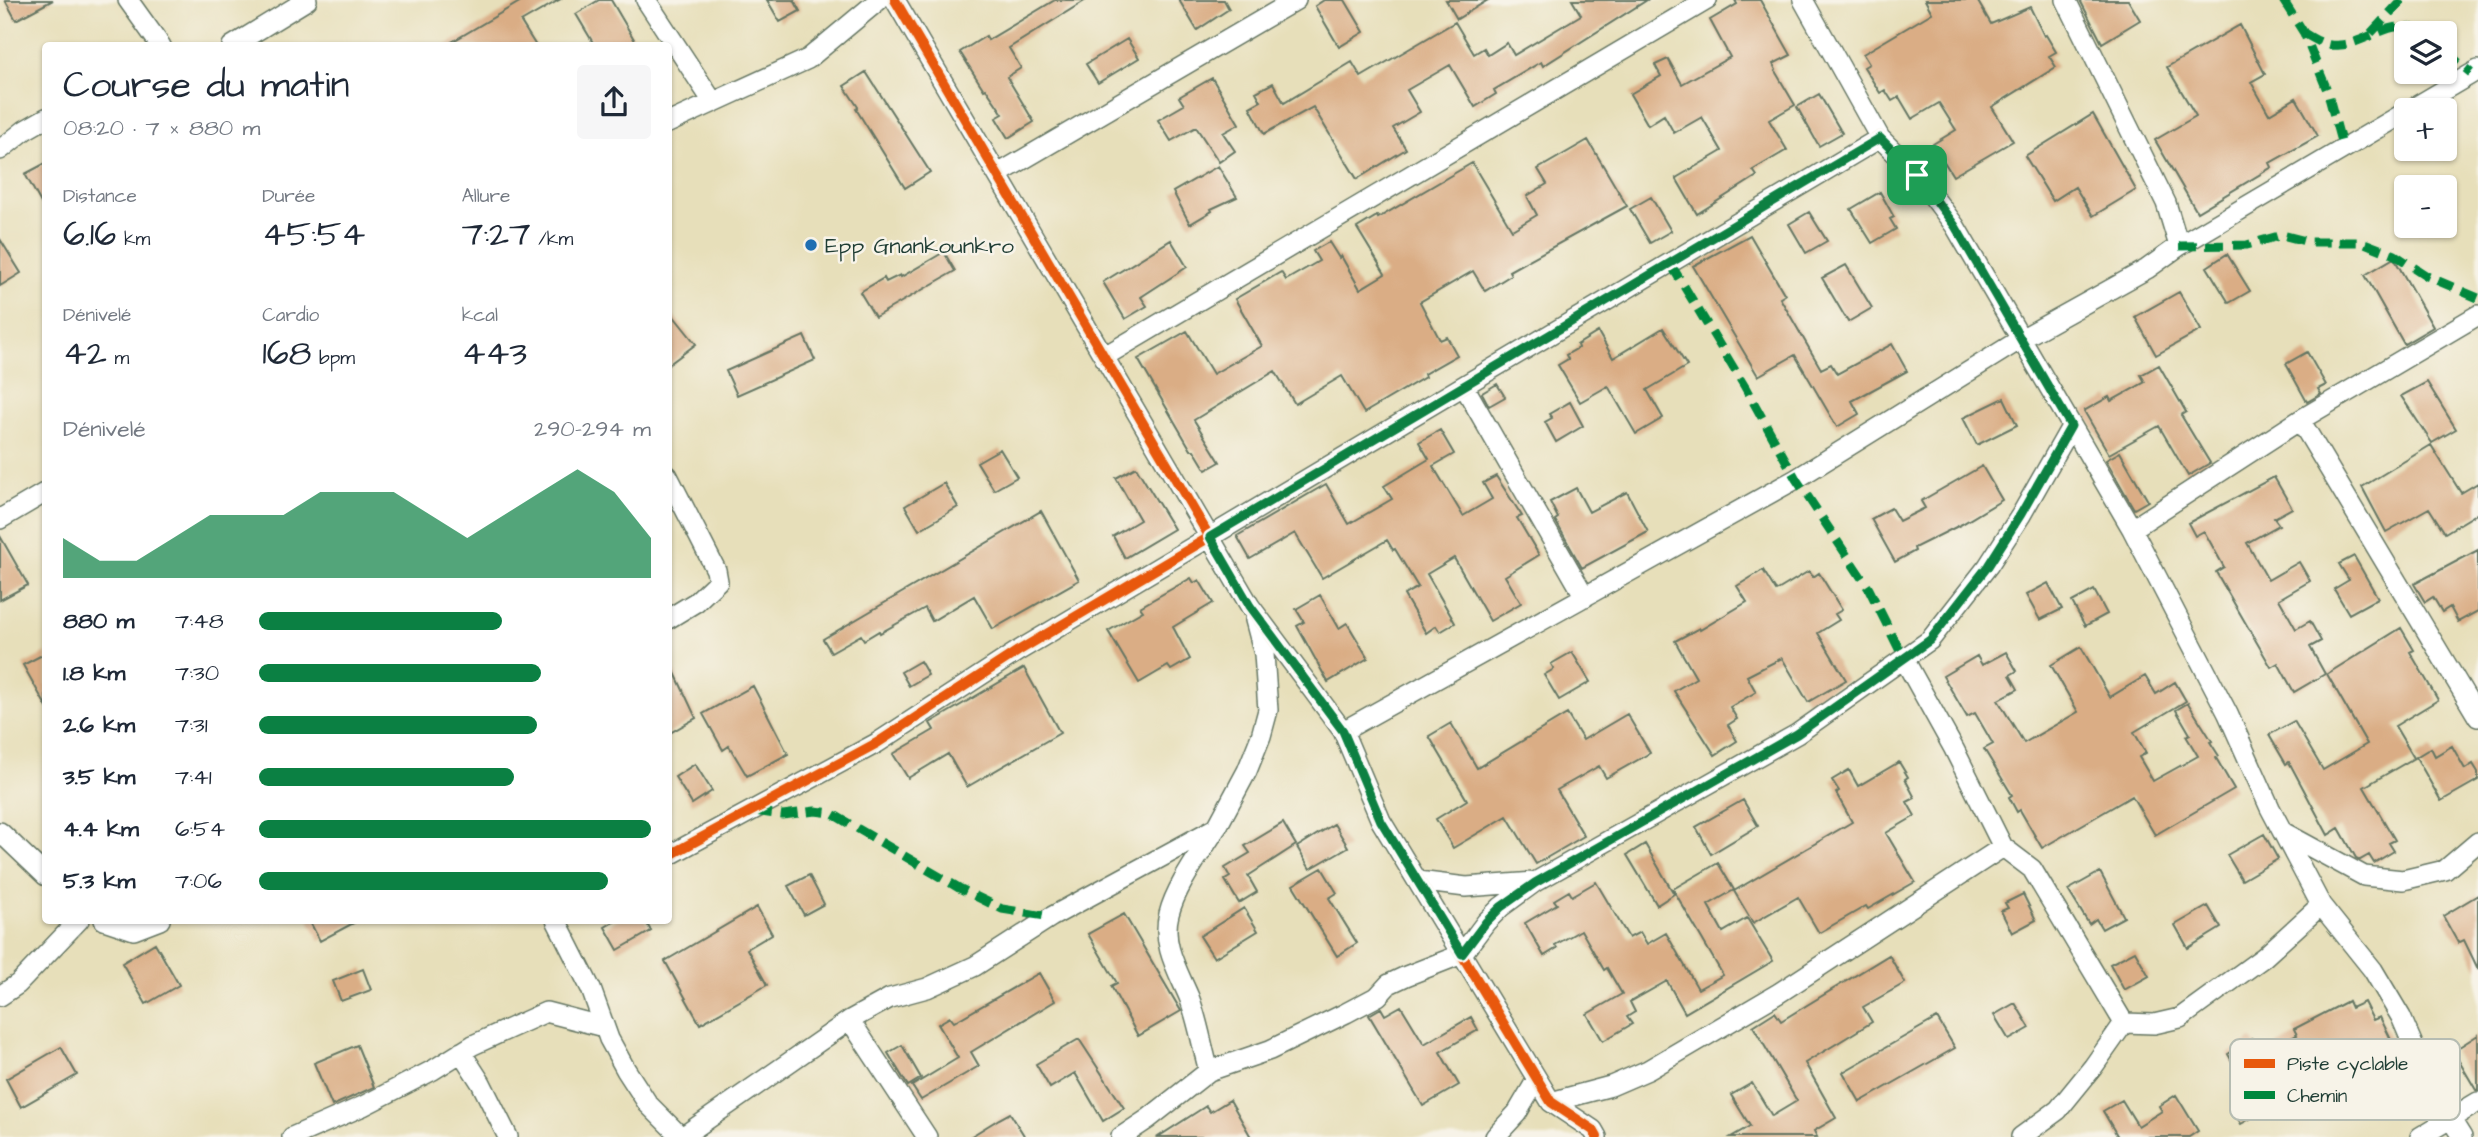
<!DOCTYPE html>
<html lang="fr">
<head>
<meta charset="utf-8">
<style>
	body { margin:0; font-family:"Architects Daughter",sans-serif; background:#f6f6f7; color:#1f2937; height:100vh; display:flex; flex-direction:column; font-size:26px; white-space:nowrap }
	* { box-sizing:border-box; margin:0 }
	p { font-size:23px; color:#747a83 }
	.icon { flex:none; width:38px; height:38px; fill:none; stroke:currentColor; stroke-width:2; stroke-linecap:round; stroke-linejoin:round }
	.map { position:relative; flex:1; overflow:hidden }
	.side { position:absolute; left:42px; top:42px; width:630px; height:882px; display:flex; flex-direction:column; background:#fff; border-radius:7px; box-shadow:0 2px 5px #0004 }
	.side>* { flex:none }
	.tools { position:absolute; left:2394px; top:21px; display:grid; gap:14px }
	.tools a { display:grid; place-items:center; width:63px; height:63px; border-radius:7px; background:#fff; box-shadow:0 2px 5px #0004; font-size:35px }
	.pin { position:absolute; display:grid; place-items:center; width:60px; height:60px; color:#fff; margin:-30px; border-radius:14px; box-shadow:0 4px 10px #0006 }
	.round { display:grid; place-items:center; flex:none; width:74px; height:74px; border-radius:7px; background:#f6f6f7 }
	.overview { display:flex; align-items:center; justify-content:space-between; height:119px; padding:0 21px }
	h1 { font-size:38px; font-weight:600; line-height:52px }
	.figures { display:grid; grid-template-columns:repeat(3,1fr); gap:10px; height:119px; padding:7px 21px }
	.figures div { display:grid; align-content:center }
	.figures b { font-size:35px; font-weight:600 }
	.figures small { font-size:19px; font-weight:400 }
	.figures p { font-size:19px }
	.chart { height:196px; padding:14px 21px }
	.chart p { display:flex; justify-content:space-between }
	.chart svg { width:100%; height:126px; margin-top:7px; fill:#0b8043; opacity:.7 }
	ul { padding:0 21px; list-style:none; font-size:23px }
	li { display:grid; grid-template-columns:112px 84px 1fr; align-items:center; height:52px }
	li i { height:18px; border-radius:9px; background:#0b8043 }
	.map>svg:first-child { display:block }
	.building { fill:#daad85 }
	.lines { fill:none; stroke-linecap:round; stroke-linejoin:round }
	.minor-casing { stroke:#657663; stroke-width:22 }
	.minor { stroke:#fff; stroke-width:19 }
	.quiet { stroke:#00873e; stroke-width:9; stroke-dasharray:18 9; stroke-linecap:butt }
	.cycleway-casing { stroke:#f7f3e8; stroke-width:15 }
	.cycleway { stroke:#e8590c; stroke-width:10 }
	.route-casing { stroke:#fff; stroke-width:14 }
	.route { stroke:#0b8043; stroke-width:9 }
	.poi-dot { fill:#1f6fb2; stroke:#f7f3e8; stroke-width:2.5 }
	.labels { text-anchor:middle; stroke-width:5; stroke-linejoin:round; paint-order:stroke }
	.poi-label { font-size:23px; fill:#1f3d34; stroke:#f7f3e8; text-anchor:start }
	.key { fill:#f7f3e8; stroke:#b6bcb2; stroke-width:2 }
	.key-label { font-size:19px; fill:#1f3d34 }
</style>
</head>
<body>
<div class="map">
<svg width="2478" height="1137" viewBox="0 0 2478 1137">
	<rect width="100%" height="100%" fill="#f7f3e8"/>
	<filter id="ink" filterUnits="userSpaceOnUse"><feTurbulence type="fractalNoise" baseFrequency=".0143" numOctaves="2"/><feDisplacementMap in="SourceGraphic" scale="14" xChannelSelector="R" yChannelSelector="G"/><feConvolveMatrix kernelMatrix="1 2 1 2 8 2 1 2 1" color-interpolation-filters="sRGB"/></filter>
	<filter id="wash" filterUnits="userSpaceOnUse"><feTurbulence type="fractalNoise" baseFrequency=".00686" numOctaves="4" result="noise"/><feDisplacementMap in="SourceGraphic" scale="28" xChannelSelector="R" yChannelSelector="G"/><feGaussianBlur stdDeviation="1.57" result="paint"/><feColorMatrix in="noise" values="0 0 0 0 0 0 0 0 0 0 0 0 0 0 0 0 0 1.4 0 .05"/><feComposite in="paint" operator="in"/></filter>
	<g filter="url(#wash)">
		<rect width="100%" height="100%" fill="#e7dfba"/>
		<g id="blocks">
			<path class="building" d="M5,0H53L16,20Z
				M523,0H559L521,22L536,46H445Z
				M599,0H611L638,46H595L576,14Z
				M767,0H794L800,11L780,22Z
				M1055,0H1086L1009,48L1021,68L1007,77L1034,122L1008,138L996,118L1003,114L986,89L984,90L960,52L986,36L988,40Z
				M1179,0H1224L1229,9L1197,30Z
				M1324,0H1345L1364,32L1339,47L1315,6Z
				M1446,0H1488L1457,19Z
				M1572,0H1647L1543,66L1541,62L1494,90L1496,94L1475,107L1450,65L1407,90L1420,112L1393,128L1406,149L1357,179L1313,107L1264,134L1250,107L1261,101L1256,92L1273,83L1284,103L1352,62L1361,77L1455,22L1474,54L1484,48L1488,55L1507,43L1514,55L1581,15Z
				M1735,0H1760L1791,55L1773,64L1776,70L1775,71L1795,105L1769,120L1787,150L1753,170L1757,176L1697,214L1676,178L1722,151L1702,117L1674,133L1664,115L1648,125L1630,94L1661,76L1655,65L1668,59L1682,84L1730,57L1710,20L1737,4Z
				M1925,0H1977L1991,24L2030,7L2044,36L2046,35L2056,52L2049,56L2056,67L1992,107L2013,141L1953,176L1933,144L1956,130L1939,103L1912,119L1899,97L1892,101L1885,90L1880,93L1864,67L1869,64L1863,54L1932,13Z
				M2080,0H2128L2140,20L2102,43Z
				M2240,25L2265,74L2251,82L2269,114L2296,98L2318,136L2270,163L2272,167L2197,212L2155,140L2196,116L2167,67Z
				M1127,39L1139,58L1098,83L1086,64Z
				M866,72L930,172L905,188L856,109L858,107L844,86Z
				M1212,78L1239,124L1223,133L1235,151L1219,162L1196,127L1171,141L1158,120L1184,105L1179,97Z
				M1819,94L1842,133L1819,146L1797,107Z
				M2093,114L2136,190L2093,216L2075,187L2053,201L2025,156Z
				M1588,140L1627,206L1509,271L1511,275L1485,291L1473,271L1420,302L1440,340L1447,337L1457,355L1424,374L1425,377L1364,413L1342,376L1295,404L1275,371L1194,420L1220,462L1206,470L1194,450H1191L1138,359L1187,331L1213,374L1262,346L1235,299L1281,272L1286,280L1319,261L1313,251L1329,242L1339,258L1341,256L1360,289L1385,274L1357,228L1377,216L1378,218L1472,163L1512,230L1537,215L1527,196L1547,184L1538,169Z
				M46,163V212L25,174Z
				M1218,166L1237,197L1211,209L1212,211L1190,224L1173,192Z
				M1880,192L1894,217L1890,219L1896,229L1872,243L1851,209Z
				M1651,197L1671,231L1650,243L1630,209Z
				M1809,212L1827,241L1806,253L1789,224Z
				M1750,235L1785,295L1780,298L1821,369L1831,364L1837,374L1892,344L1907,371L1852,401L1859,414L1837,427L1795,355L1758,376L1693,266Z
				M0,239L21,273L0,286Z
				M1171,240L1187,267L1141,297L1147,306L1125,319L1103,282Z
				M944,252L955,271L875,317L860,292L884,278L886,282L900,275L901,277Z
				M2227,254L2250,291L2229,303L2207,267Z
				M2394,258L2433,327L2404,344L2365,275Z
				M1846,265L1872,308L1848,322L1822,278Z
				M2179,292L2201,330L2156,355L2135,317Z
				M668,309L696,344L668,365Z
				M1663,328L1687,366L1647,390L1663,418L1636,434L1608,386L1580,402L1558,365L1568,359L1566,355L1578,348L1577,345L1598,332L1613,358Z
				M804,336L815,360L737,395L726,371Z
				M2307,352L2326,385L2318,389L2321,394L2307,402L2286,364Z
				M2159,365L2186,412L2181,415L2210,463L2188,476L2159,426L2109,454L2084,411L2109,397L2111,401L2145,382L2141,375Z
				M2427,382L2456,429L2432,443L2401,396Z
				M1497,384L1505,397L1489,406L1482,393Z
				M2004,398L2017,425L1977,445L1963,418Z
				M1570,402L1583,426L1556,442L1545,422L1552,418L1549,414Z
				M1440,430L1454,454L1433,466L1463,516L1492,499L1483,483L1496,476L1522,516L1517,518L1539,555L1505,576L1521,603L1490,621L1454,558L1427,574L1455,623L1440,632L1436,626L1426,633L1404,595L1418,587L1395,549L1393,550L1387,540L1322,578L1295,533L1250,559L1237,536L1326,484L1349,524L1392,499L1384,486L1429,459L1419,442Z
				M2431,445L2461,493L2478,483V513L2445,533L2429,508L2386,532L2362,487Z
				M1000,449L1017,477L994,490L977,462Z
				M2120,452L2148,501L2134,509L2106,460Z
				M1982,466L2002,500L1962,524L1914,548L1915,551L1895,562L1871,519L1891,508L1899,521L1925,508L1921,501Z
				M1136,467L1174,529L1125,558L1113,536L1140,520L1116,478Z
				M2274,477L2292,508L2274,518L2279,525L2247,543L2268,580L2299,562L2310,581L2279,599L2296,629L2310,621L2321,641L2310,647L2325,674L2294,692L2278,663L2271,667L2216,572L2224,567L2204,531L2195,536L2188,523Z
				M944,483L958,507L919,530L905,506Z
				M1576,488L1589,512L1627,492L1648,532L1582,568L1555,520L1558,518L1550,502Z
				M1041,511L1079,580L993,629L974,596L932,621L925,608L880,633L879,631L864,640L861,635L831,652L823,639Z
				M0,536L28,585L0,600Z
				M2478,550V611L2458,622L2450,607L2442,612L2433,597L2425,602L2414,584Z
				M2354,556L2378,598L2349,614L2334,589L2349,580L2339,564Z
				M1763,570L1776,591L1809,571L1813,577L1819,573L1842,610L1835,614L1839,620L1818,633L1846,680L1808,702L1782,658L1747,676L1756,692L1730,707L1737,719L1728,725L1737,741L1715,755L1674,691L1696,678L1675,641L1699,628L1700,630L1747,602L1737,586Z
				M1191,578L1194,583L1199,580L1213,603L1173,627L1190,659L1171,670L1168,666L1139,683L1108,631L1143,611L1140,607Z
				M2048,583L2062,609L2040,620L2026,595Z
				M2094,590L2107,614L2085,626L2072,602Z
				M1320,595L1339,628L1347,623L1368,658L1328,682L1297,626L1304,622L1296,609Z
				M2401,628L2414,650L2410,652L2438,700L2395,726L2414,758L2364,787L2395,840L2389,843L2394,851L2374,863L2369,855L2360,860L2356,858L2339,828L2328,835L2289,762L2286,764L2269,735L2294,721L2323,770L2367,744L2327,674Z
				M2081,647L2110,697L2145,676L2156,694L2175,682L2186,701L2134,732L2146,753L2139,757L2153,781L2198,756L2186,736L2190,734L2176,710L2188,703L2212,741L2210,742L2219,756L2216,758L2234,789L2155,835L2132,796L2042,848L2020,810L2017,812L2009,797L2012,795L1984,749L1993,744L1975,713L1967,717L1943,676L1977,656L1982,665L2006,652L2017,671L2010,675L2018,689L1998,700L2024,743L2078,712L2051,665Z
				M1572,652L1590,682L1559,700L1544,675L1554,669L1551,664Z
				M46,653V706L23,665Z
				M668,658L696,718L668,734Z
				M920,661L928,675L909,686L901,672Z
				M1024,668L1060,733L967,787L948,754L908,778L893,754L934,730L930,723Z
				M753,686L788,754L747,776L729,746L723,750L703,714Z
				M1567,714L1583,740L1627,714L1650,753L1606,778L1599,766L1557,790L1584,836L1536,864L1507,816L1453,848L1436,819L1467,800L1429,736L1451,723L1477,768Z
				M2452,746L2465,769L2473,764L2478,772V780L2441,801L2416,757L2431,748L2435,756Z
				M1899,762L1908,777L1905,779L1915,798L1907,802L1915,816L1886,833L1915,882L1868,909L1866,906L1819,933L1798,897L1753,923L1734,891L1852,822L1836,793L1839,791L1832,780L1849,770L1858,786Z
				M695,764L712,791L692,804L675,777Z
				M1743,800L1758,826L1711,854L1696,827Z
				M1283,823L1296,845L1248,876L1257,892L1239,903L1225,880L1230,877L1225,868L1250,853L1245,846Z
				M1334,824L1348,847L1310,869L1297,847Z
				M2264,834L2278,859L2242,880L2227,855Z
				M1645,844L1674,894L1657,905L1627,855Z
				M1718,863L1734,890L1708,905L1723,932L1747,918L1773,961L1685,1013L1667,981L1630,1002L1635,1012L1627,1017L1632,1024L1603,1041L1587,1014L1622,994L1607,968L1604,970L1581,930L1555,945L1557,948L1544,956L1525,923L1557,904L1554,900L1569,891L1572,896L1596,882L1629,938L1640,932L1647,944L1666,933L1698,989L1723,975L1673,889Z
				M1322,868L1337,893L1329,898L1357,943L1337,956L1293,885Z
				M2100,872L2124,917L2102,929L2096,919L2089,924L2068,890Z
				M809,875L824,904L804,915L788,886Z
				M2023,894L2036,920L2012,933L2001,911L2008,908L2005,903Z
				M2478,895V969L2464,940L2458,943L2443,916Z
				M2208,906L2221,928L2188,948L2175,925Z
				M757,907L772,934L747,949L767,985L700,1024L665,961Z
				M1244,908L1258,931L1214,958L1200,936Z
				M1124,914L1181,1011L1138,1036L1111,986L1117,983L1088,934Z
				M309,920H359L320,941Z
				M617,920H645L651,931L618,950L605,927Z
				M155,943L179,985L146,1004L122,963Z
				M2135,951L2149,976L2124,990L2110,964Z
				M1889,955L1905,983L1863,1007L1872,1022L1805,1063L1836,1118L1814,1131L1817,1137H1731L1750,1126L1731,1095L1752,1083L1772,1116L1797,1101L1753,1026L1775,1012L1781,1021Z
				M363,969L371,990L341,1001L333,981Z
				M1039,973L1055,1001L971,1052L979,1066L921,1100L912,1086L958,1058L938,1024L950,1017L954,1022Z
				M2348,1001L2351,1008L2364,1002L2373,1020L2380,1017L2399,1056L2386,1063L2376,1043L2335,1064L2343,1079L2314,1094L2308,1086L2241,1124L2233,1110L2250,1100L2247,1095L2250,1094L2228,1054L2252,1039L2261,1054L2297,1035L2294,1029Z
				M2015,1003L2030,1028L2009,1040L1994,1015Z
				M1401,1006L1424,1044L1471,1017L1478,1030L1440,1052L1459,1085L1423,1106L1369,1015L1381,1008L1385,1015Z
				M1937,1018L1955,1048L1860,1102L1843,1072Z
				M2478,1035V1090H2476L2453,1051Z
				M1079,1039L1124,1108L1103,1121L1075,1073L1050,1088L1036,1064Z
				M357,1045L374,1087L332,1106L314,1063Z
				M902,1045L921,1078L908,1086L888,1053Z
				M61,1047L77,1075L21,1107L6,1079Z
				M2176,1095L2198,1131L2189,1137H2118L2103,1111L2122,1100L2138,1126L2162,1111L2159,1106Z
				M1230,1100L1251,1137H1158L1206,1106L1210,1112Z
				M1010,1113L1025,1137H970L999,1119Z"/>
		</g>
	</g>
	<g filter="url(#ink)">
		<use href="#blocks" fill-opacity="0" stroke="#657663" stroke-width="2"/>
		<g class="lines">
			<defs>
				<path id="minor" d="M128,0L161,46
					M646,0L713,102
					M895,0L1250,606L1343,731L1381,821L1551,1102L1593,1130L1597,1137
					M1803,0L1880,138L1917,175L1955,226L2132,529L2228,714L2270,808L2321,905L2373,970L2401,1017L2432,1089L2462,1137
					M2066,0L2166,203L2179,246
					M232,46L307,0
					M2410,110L2478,70
					M668,123L808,59L879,0
					M0,150L25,130L46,118
					M998,174L1296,0
					M1105,356L1707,0
					M1464,386L1585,597
					M2300,420L2478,717
					M668,476L716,570L718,581L696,602L668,619
					M0,519L46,492
					M2132,529L2300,420L2478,315
					M1904,659L1954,749L2003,847L2032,869L2124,1023
					M1343,731L1796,479L2021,339L2147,269L2179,246L2406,112
					M0,832L46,876
					M2283,832L2364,876L2403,880L2445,870L2478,842
					M668,856L877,743L1018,651L1880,138
					M1418,881L1466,887L1535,882
					M104,920L134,930L160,920
					M556,920L591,989L609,1039L626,1070L648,1104L681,1137
					M0,996L18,984L79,920
					M850,1020L927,1137
					M2124,1023L2154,1024L2180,1018L2264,957L2321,905
					M461,1052L481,1083L508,1137
					M1209,1071C1202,1047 1198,1020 1189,997C1178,971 1161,944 1169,914C1176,886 1201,853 1216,828
					M1551,1102L1611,1086L1648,1070L1779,993L2003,847
					M292,1137L363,1106L433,1070L473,1045L546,1012L604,1027
					M682,1137L850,1020L890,998L927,988L975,966L1051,917L1217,827L1247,771L1261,736L1268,710L1264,654L1255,620
					M1121,1137L1148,1119L1209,1071L1270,1050L1346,1013L1378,996L1389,984L1406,976L1462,954L1486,922L1501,907L1535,882L1797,734L1930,640L1988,566L2021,515L2071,427
					M1495,1137L1517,1113L1537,1079
					M2021,1137L2058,1110L2093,1067L2124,1023
					M2420,1137L2478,1102"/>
			</defs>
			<use href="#minor" class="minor-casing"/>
			<use href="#minor" class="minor"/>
			<path class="quiet" d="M2283,0L2304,33L2327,90L2343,149
				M2304,33C2315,40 2327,47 2340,45C2370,43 2393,14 2423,33
				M2371,33L2402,0
				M2445,51L2471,73
				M2179,246L2247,245L2282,235L2309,242H2362L2395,255L2427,276L2478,298
				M1670,263L1745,387L1796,479L1869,589L1904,659
				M754,811L783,815L815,811L831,813L959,888L1002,909L1051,917"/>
			<defs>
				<path id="cycleway" d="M895,0L1250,606L1343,731L1381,821L1551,1102L1593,1130L1597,1137
					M668,856L877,743L1018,651L1880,138"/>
			</defs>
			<use href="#cycleway" class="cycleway-casing"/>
			<use href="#cycleway" class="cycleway"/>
		</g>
	</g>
	<g class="lines" filter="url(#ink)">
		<defs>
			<path id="route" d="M1880,138L1917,175L1955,226L2071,426L2021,514L1988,566L1930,640L1797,734L1535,883L1501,907L1486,922L1462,954L1381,821L1343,731L1250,606L1210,537Z"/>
		</defs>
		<use href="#route" class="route-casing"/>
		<use href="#route" class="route"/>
	</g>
	<circle class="poi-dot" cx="811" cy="245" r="7"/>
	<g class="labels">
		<g class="poi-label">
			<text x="825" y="253">Epp Gnankounkro</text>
		</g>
	</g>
	<rect x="2230" y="1039" width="230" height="81" rx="10" class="key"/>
	<rect x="2244" y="1059" width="31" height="9" fill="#e8590c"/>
	<rect x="2244" y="1091" width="31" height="8" fill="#00873e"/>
	<g class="key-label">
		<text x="2287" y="1070">Piste cyclable</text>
		<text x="2287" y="1102">Chemin</text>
	</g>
</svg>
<div class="tools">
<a><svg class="icon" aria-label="layers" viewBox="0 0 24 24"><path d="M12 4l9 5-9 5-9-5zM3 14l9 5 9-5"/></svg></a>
<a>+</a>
<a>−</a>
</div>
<div class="pin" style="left:1917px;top:175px;background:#1e9e55"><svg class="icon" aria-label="arrive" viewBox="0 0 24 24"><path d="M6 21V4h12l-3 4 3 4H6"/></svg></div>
<section class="side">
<div class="overview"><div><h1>Course du matin</h1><p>08:20 · 7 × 880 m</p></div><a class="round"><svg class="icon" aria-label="share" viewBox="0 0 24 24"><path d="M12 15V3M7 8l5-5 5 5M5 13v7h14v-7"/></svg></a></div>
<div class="figures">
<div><p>Distance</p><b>6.16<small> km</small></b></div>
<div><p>Durée</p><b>45:54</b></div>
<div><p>Allure</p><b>7:27<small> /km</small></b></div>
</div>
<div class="figures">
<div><p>Dénivelé</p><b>42<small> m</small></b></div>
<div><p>Cardio</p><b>168<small> bpm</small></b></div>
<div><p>kcal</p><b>443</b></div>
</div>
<div class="chart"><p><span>Dénivelé</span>290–294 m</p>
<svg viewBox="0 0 160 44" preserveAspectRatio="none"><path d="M0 44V30L10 38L20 38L30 30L40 22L50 22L60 22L70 14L80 14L90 14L100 22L110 30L120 22L130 14L140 6L150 14L160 30V44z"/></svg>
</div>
<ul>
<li><b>880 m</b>7:48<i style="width:62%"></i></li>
<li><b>1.8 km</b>7:30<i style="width:72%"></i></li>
<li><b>2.6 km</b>7:31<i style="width:71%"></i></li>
<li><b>3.5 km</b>7:41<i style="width:65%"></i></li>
<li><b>4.4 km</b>6:54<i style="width:100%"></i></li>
<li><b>5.3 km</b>7:06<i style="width:89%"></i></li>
</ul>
</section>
</div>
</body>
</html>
